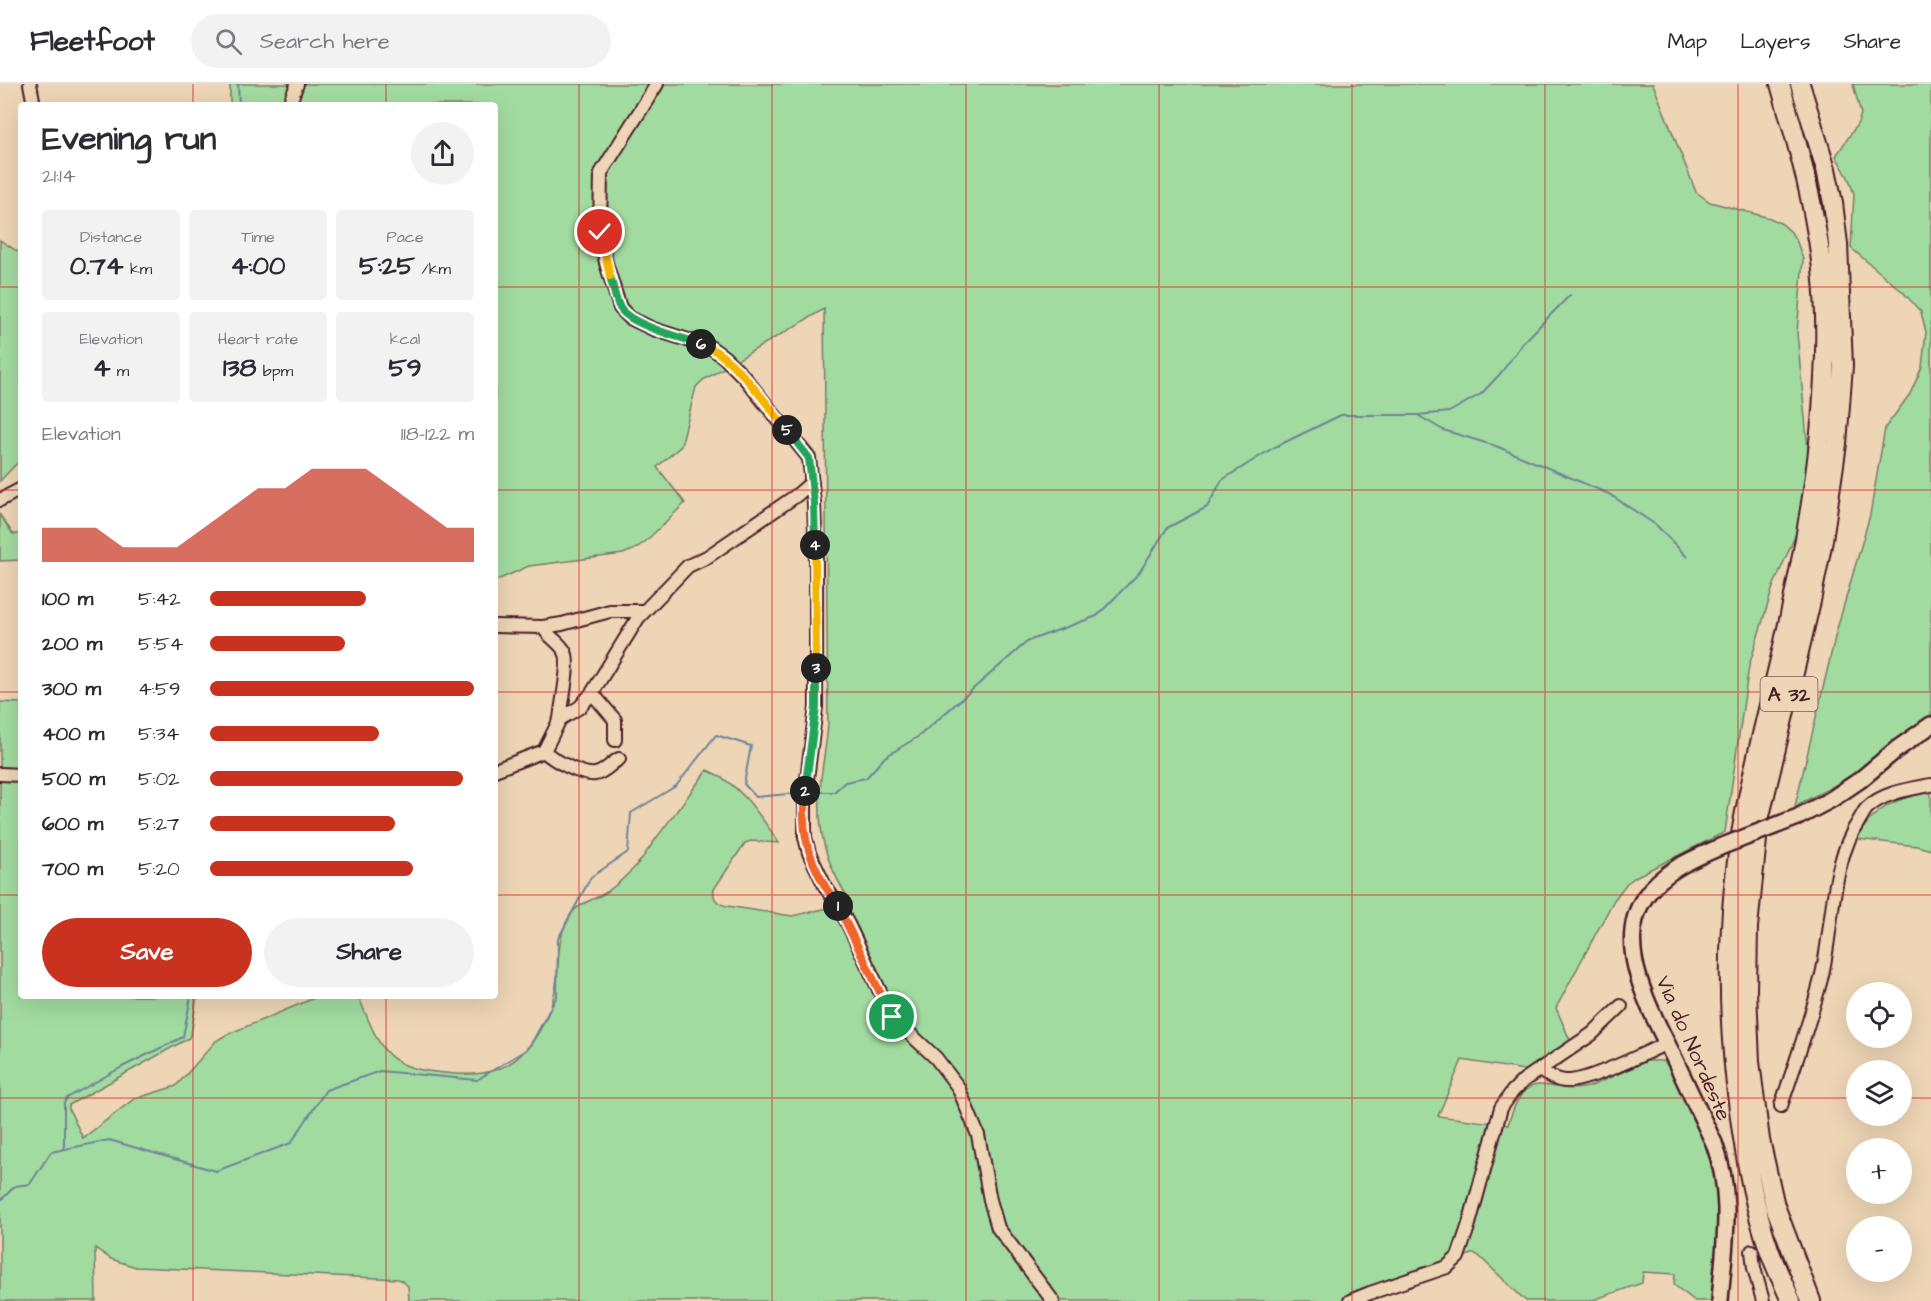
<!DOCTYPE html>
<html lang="en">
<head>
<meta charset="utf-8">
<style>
	body { margin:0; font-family:"Architects Daughter",sans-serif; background:#f2f2f3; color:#2b2b33; height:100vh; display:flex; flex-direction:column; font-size:22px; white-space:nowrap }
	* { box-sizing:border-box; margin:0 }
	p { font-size:20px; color:#7c7c81 }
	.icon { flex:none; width:33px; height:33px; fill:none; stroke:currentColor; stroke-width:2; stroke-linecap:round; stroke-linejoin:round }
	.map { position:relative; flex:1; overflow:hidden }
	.details { position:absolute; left:18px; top:18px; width:480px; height:897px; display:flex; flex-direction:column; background:#fff; border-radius:6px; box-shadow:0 6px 24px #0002 }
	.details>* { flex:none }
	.fabs { position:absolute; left:1846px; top:898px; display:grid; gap:12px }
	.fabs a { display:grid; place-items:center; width:66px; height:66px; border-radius:50%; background:#fff; box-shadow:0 6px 24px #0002; font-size:30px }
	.pin { position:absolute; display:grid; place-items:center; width:51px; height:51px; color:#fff; margin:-26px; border:3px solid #fff; border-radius:50%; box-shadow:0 2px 6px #0007 }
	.km { position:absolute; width:30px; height:30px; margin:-15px; border-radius:50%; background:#222; color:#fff; font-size:16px; line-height:30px; text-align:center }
	.round { display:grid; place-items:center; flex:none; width:63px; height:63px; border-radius:32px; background:#f2f2f3 }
	.overview { display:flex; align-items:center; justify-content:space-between; height:102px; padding:0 24px }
	h1 { font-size:33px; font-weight:700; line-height:45px }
	.metrics { display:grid; grid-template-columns:repeat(3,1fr); gap:9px; height:102px; padding:6px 24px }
	.metrics div { display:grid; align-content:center; border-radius:6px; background:#f2f2f3; text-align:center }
	.metrics b { font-size:26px; font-weight:700 }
	.metrics small { font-size:16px; font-weight:400 }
	.metrics p { font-size:16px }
	.chart { height:168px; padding:12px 24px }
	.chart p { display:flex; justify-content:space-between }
	.chart svg { width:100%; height:108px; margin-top:6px; fill:#c8321e; opacity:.7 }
	.button { display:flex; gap:12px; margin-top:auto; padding:12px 24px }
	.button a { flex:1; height:69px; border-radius:36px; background:#c8321e; color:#fff; font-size:24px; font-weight:700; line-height:69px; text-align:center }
	.button a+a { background:#f2f2f3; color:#2b2b33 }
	ul { padding:0 24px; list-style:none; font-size:20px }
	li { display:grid; grid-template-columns:96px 72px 1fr; align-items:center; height:45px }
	li i { height:15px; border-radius:8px; background:#c8321e }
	header { display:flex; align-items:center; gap:36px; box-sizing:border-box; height:84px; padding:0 30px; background:#fff; border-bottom:2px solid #e1e1e2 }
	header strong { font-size:28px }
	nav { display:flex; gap:33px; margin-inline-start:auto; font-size:21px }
	.search { width:420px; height:54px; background:#f2f2f3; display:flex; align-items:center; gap:15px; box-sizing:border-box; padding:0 21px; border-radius:33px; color:#7c7c81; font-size:22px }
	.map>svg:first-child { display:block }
	.green { fill:#a2dba0; stroke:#767d66; stroke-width:1.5 }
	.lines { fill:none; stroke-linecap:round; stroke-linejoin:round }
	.stream { stroke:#6c8499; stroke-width:2 }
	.minor-casing { stroke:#4a1f2b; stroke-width:16 }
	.major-casing { stroke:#4a1f2b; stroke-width:20 }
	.highway-casing { stroke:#4a1f2b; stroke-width:22 }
	.minor { stroke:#edd5b5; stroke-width:12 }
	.major { stroke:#edd5b5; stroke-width:15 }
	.highway { stroke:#edd5b5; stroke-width:18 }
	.major-bridge-casing { stroke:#4a1f2b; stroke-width:20; stroke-linecap:butt }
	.major-bridge { stroke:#edd5b5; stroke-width:15 }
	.split-1-casing { stroke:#fff; stroke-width:12 }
	.split-2-casing { stroke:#fff; stroke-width:12 }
	.split-3-casing { stroke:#fff; stroke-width:12 }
	.split-4-casing { stroke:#fff; stroke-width:12 }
	.split-5-casing { stroke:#fff; stroke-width:12 }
	.split-6-casing { stroke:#fff; stroke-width:12 }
	.split-7-casing { stroke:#fff; stroke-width:12 }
	.split-8-casing { stroke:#fff; stroke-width:12 }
	.split-1 { stroke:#f0652b; stroke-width:8 }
	.split-2 { stroke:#f0652b; stroke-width:8 }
	.split-3 { stroke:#22a559; stroke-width:8 }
	.split-4 { stroke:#f5b400; stroke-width:8 }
	.split-5 { stroke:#22a559; stroke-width:8 }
	.split-6 { stroke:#f5b400; stroke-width:8 }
	.split-7 { stroke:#22a559; stroke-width:8 }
	.split-8 { stroke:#f5b400; stroke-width:8 }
	.grid { fill:none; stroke:#d62828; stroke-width:1.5; stroke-opacity:0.55 }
	.labels { text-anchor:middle; stroke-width:4.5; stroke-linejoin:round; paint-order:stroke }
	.shield { fill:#edd5b5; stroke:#7b5654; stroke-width:1.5 }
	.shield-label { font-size:20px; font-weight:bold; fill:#4a1f2b }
	.street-label { font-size:21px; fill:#4a1f2b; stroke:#edd5b5 }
</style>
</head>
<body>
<header>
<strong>Fleetfoot</strong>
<div class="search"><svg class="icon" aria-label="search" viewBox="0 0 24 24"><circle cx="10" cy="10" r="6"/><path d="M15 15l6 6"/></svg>Search here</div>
<nav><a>Map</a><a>Layers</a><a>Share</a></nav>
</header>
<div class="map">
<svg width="1931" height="1217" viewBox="0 0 1931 1217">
	<rect width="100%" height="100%" fill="#edd5b5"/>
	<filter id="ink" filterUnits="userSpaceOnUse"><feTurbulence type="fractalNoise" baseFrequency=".0167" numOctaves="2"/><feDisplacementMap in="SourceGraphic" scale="12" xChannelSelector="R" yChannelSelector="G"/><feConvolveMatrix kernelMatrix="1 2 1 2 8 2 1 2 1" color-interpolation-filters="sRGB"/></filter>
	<g filter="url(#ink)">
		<path class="green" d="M230,0H1653L1696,108L1710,118L1770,134L1782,140L1791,148L1797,158L1803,175L1797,249L1808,366V393L1799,443L1773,503L1749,582L1725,748L1637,792L1627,799L1614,816L1556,924L1572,961L1530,987L1462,976L1438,1032L1508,1041C1527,975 1547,1013 1589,1003L1647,977H1662L1668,980L1699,1036L1723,1099L1717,1217H1695L1674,1201L1675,1190L1643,1188L1642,1199L1590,1217H1526L1479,1172L1474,1169L1349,1217H409L408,1202L399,1195L136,1183L111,1175L95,1164L96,1217H0V618L21,619V912H197L192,945L189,954L69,1021V1025L83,1054L134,1015L176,1002L216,957L226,951L319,912H358C381,964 382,984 445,989C462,991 480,991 495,986C529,976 551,933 556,901C560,876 556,852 571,830C580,818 594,816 605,809C615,803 622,796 630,788C640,779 647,767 655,756C672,733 690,710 707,686C741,700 759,730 779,759L751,757L745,759L714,805C712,815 718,820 727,822L792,832L851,819C824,777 816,745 821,695C823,676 827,658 828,639L824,225L703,296L696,303L681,362L657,383L685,419L645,458L633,466L623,470L529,482L495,497V21H230Z
			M1853,0H1931V632L1855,689L1832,703L1795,722L1837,545L1870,431L1885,344L1910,310L1922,283L1926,248L1921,228L1903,208L1851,164L1854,110L1849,95L1836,72L1858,39L1861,30Z
			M0,156L21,170V375L0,397Z
			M0,431L13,450H21V476L0,477Z
			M1931,707V766L1917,762L1857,755C1872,723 1899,714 1931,707Z"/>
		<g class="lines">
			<path class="stream" d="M238,0L239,21
				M1419,332L1443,346L1496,362L1609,410L1656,441L1687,473
				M810,708H834L845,698L866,694L885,673L919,652L1028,557L1097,532L1139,489L1167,444L1207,423L1222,396L1273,364L1341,331H1418L1449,328L1481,310L1500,290L1523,259L1570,211
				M64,1065V1019L67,1014L122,983L183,953L191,912
				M0,1117L15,1102L30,1100L51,1068L109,1056L216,1087L291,1059L326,1006L380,987L477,996L529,964L557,912L558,855L591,793L628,768L631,729L676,702L716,651L751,662L744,700L756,713L799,709"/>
			<defs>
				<path id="minor" d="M30,0L34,21
					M657,0L601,89L600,148L606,179L620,224L630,234L653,245L710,263L724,273L744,293L809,374L814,419L816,477V623L805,711V753L809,769L826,804L836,818L848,840L892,933L936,974L958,1003L978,1051L990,1116L998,1144L1053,1217
					M289,21L297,0
					M0,416L21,405
					M495,542L543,543L562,540L610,527H644
					M543,543C549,554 559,557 565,568C571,577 561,622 560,635
					M592,609L615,636V656
					M544,667L560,635L580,623L592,609L638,534L688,482L707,473L797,411L812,398
					M544,667C553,676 582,692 595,690C604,689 611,679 619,675
					M495,686L544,667
					M0,690L21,691
					M1539,986C1547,991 1555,996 1565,997C1585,999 1646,969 1667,959
					M1781,1022C1795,980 1810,938 1821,895C1834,842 1829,782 1860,735C1862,732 1864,727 1867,724C1884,708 1910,705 1931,701
					M1752,1167L1754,1184L1763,1217
					M1350,1217L1370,1209L1447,1183L1458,1173L1469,1140L1501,1024L1512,1008L1524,996L1592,950L1621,922"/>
				<path id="major" d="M1798,733L1832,715L1860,696L1897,665L1931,641
					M1720,1217C1724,1161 1734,1113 1714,1059C1700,1030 1687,1001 1673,972C1652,928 1612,861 1645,813C1663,787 1692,775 1720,763"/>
				<path id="highway" d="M1780,0C1793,46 1807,92 1815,139C1825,189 1827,243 1824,294C1820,383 1804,471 1784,558C1771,615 1756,671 1745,728C1726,825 1726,928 1739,1026C1745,1073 1753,1120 1769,1165C1775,1183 1784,1200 1791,1217
					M1800,0L1826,85L1833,119L1838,160L1843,282L1837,360L1823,456L1811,517L1759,736L1748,843L1747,907L1750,978L1760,1056L1775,1122L1811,1217"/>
			</defs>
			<use href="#minor" class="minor-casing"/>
			<use href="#major" class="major-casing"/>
			<use href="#highway" class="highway-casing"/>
			<use href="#minor" class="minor"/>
			<use href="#major" class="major"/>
			<use href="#highway" class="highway"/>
			<defs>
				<path id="major-bridge" d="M1720,763L1798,733"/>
			</defs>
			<use href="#major-bridge" class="major-bridge-casing"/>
			<use href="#major-bridge" class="major-bridge"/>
		</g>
	</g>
	<g class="lines" filter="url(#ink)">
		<defs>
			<path id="split-1" d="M838,822L892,933"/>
			<path id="split-2" d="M805,707C801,745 806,769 825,802C829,809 835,815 838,822"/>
			<path id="split-3" d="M805,707L816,623V584"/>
			<path id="split-4" d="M815,461L816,584"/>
			<path id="split-5" d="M787,346L809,374L814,419L815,461"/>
			<path id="split-6" d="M701,260C732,270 767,320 787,346"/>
			<path id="split-7" d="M610,192C613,202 615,215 620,224C630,241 682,254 701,260"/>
			<path id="split-8" d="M600,148L610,192"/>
		</defs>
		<use href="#split-1" class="split-1-casing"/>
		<use href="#split-2" class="split-2-casing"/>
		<use href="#split-3" class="split-3-casing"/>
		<use href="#split-4" class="split-4-casing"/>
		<use href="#split-5" class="split-5-casing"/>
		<use href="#split-6" class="split-6-casing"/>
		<use href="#split-7" class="split-7-casing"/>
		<use href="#split-8" class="split-8-casing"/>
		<use href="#split-1" class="split-1"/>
		<use href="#split-2" class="split-2"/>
		<use href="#split-3" class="split-3"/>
		<use href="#split-4" class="split-4"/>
		<use href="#split-5" class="split-5"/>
		<use href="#split-6" class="split-6"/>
		<use href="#split-7" class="split-7"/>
		<use href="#split-8" class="split-8"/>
	</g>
	<path class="grid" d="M193,0V21M386,0V21M579,0V1217M772,0V1217M966,0V1217M1159,0V1217M1352,0V1217M1545,0V1217M1738,0V1217M0,203H21M495,203H1931M0,406H21M495,406H1931M0,608H21M495,608H1931M0,811H21M495,811H1931M193,912V1217M386,912V1217M0,1014H1857M1902,1014H1931"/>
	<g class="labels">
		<rect class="shield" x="1760.5" y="593" width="57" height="34" rx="4.5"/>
		<g class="shield-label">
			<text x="1789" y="617">A 32</text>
		</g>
		<g class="street-label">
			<text transform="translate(1694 964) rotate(66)" y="7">Via do Nordeste</text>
		</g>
	</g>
</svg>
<div class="fabs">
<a><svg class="icon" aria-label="locate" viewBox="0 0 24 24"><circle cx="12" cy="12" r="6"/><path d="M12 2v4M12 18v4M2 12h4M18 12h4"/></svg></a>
<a><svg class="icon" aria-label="layers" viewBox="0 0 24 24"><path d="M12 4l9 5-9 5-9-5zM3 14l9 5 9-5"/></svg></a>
<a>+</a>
<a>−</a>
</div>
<div class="pin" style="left:892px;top:933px;background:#1e9e55"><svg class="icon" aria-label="arrive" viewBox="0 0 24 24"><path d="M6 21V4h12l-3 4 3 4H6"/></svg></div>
<div class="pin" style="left:600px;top:148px;background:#d93025"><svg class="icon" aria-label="check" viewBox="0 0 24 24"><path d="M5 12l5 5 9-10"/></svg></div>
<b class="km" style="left:838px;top:822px">1</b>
<b class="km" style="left:805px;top:707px">2</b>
<b class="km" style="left:816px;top:584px">3</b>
<b class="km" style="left:815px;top:461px">4</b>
<b class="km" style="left:787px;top:346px">5</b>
<b class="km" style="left:701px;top:260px">6</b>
<section class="details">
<div class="overview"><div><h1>Evening run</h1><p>21:14</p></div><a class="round"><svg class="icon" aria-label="share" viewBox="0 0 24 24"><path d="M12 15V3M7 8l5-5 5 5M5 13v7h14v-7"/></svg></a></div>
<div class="metrics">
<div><p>Distance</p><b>0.74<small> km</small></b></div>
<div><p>Time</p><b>4:00</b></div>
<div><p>Pace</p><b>5:25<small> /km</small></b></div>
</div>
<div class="metrics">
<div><p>Elevation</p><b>4<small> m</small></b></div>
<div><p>Heart rate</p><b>138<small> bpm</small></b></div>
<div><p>kcal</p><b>59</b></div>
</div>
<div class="chart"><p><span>Elevation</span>118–122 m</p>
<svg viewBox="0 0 160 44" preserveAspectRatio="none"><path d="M0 44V30L10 30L20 30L30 38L40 38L50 38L60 30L70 22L80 14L90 14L100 6L110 6L120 6L130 14L140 22L150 30L160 30V44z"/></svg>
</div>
<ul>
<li><b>100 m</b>5:42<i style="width:59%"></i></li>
<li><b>200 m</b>5:54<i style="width:51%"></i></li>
<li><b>300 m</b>4:59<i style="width:100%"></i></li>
<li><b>400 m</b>5:34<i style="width:64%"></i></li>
<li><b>500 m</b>5:02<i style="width:96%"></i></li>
<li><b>600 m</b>5:27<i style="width:70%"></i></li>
<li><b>700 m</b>5:20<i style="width:77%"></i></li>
</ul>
<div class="button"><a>Save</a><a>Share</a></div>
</section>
</div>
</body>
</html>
